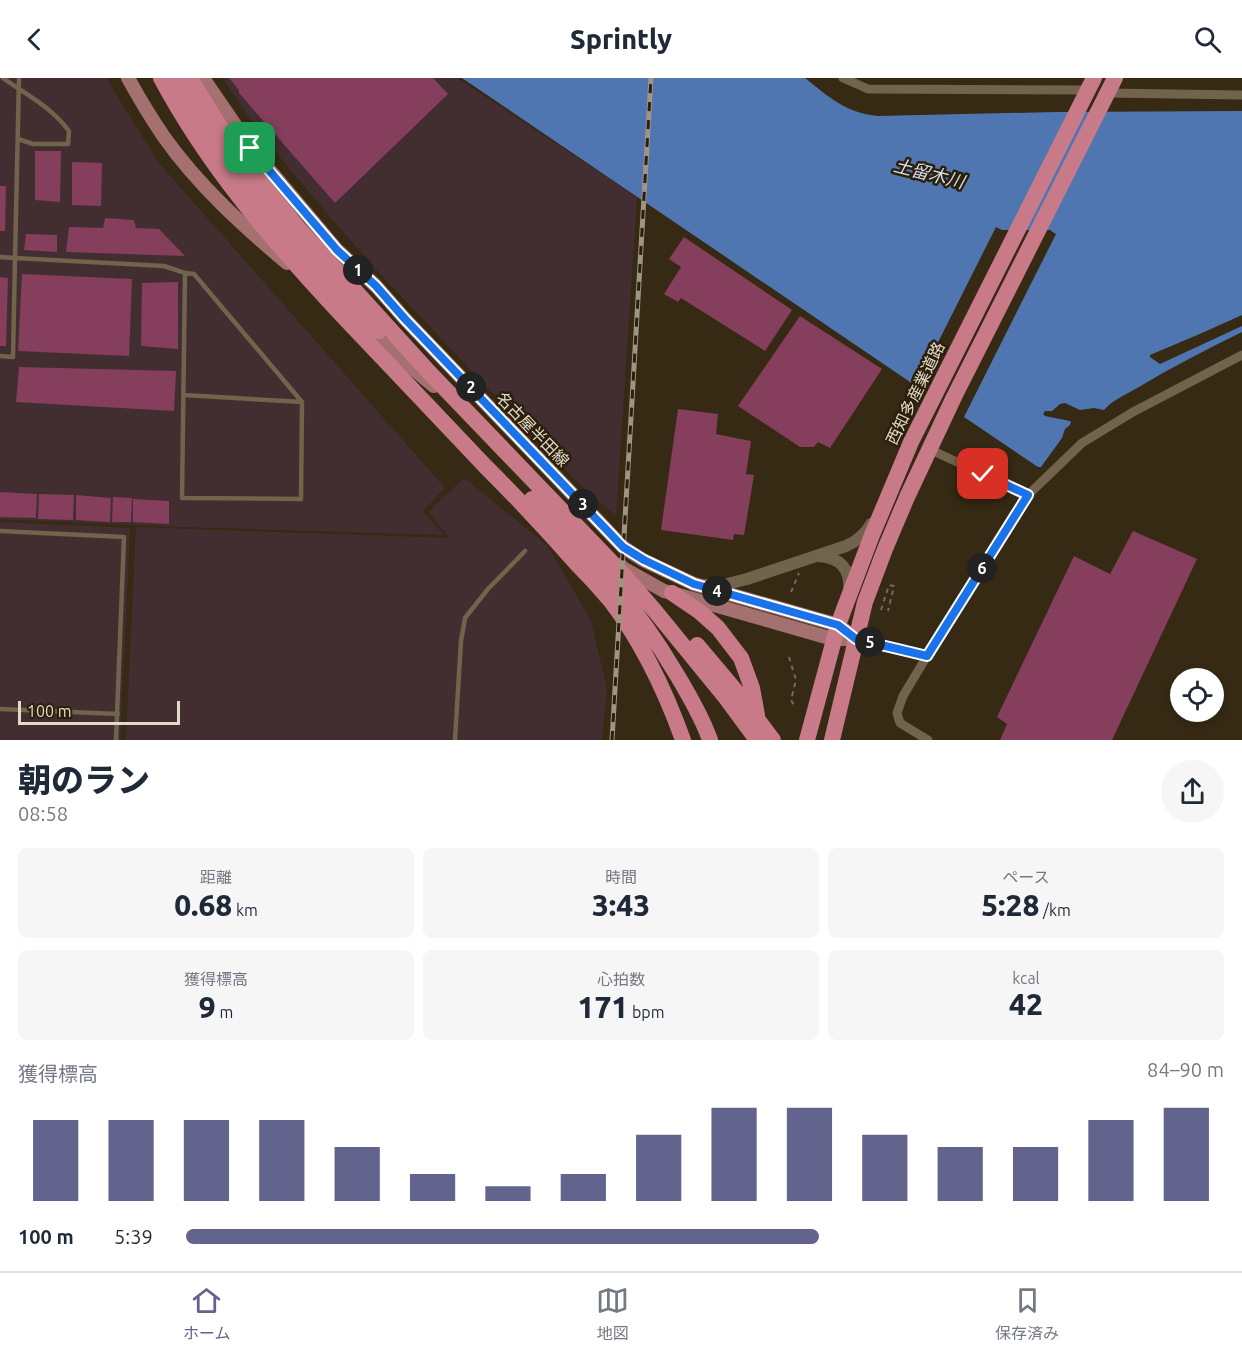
<!DOCTYPE html>
<html lang="ja">
<head>
<meta charset="utf-8">
<style>
	body { margin:0; font-family:Ubuntu,"Noto Sans JP",sans-serif; background:#f6f6f7; color:#1f2937; height:100vh; display:flex; flex-direction:column; font-size:22px; white-space:nowrap }
	* { box-sizing:border-box; margin:0 }
	p { font-size:20px; color:#747a83 }
	.icon { flex:none; width:33px; height:33px; fill:none; stroke:currentColor; stroke-width:2; stroke-linecap:round; stroke-linejoin:round }
	.map { position:relative; height:662px; overflow:hidden }
	.side { display:flex; flex-direction:column; background:#fff; flex:1 }
	.side>* { flex:none }
	.buttons { position:absolute; left:1170px; top:590px; display:grid; gap:12px }
	.buttons a { display:grid; place-items:center; width:54px; height:54px; border-radius:50%; background:#fff; box-shadow:0 3px 9px #0003; font-size:30px }
	.scale { position:absolute; left:18px; bottom:15px; width:162px; box-sizing:border-box; padding-left:6px; border:3px solid #e2dbcd; border-top:0; font-size:16px; line-height:21px; white-space:nowrap; color:#e2dbcd; -webkit-text-stroke:4px #2c200a; paint-order:stroke }
	.pin { position:absolute; display:grid; place-items:center; width:51px; height:51px; color:#fff; margin:-26px; border-radius:12px; box-shadow:0 3px 9px #0006 }
	.km { position:absolute; width:30px; height:30px; margin:-15px; border-radius:50%; background:#222; color:#fff; font-size:16px; line-height:30px; text-align:center }
	.round { display:grid; place-items:center; flex:none; width:63px; height:63px; border-radius:32px; background:#f6f6f7 }
	.headline { display:flex; align-items:center; justify-content:space-between; height:102px; padding:0 18px }
	h1 { font-size:33px; font-weight:800; line-height:45px }
	.figures { display:grid; grid-template-columns:repeat(3,1fr); gap:9px; height:102px; padding:6px 18px }
	.figures div { display:grid; align-content:center; border-radius:9px; background:#f6f6f7; text-align:center }
	.figures b { font-size:30px; font-weight:800 }
	.figures small { font-size:16px; font-weight:400 }
	.figures p { font-size:16px }
	.chart { height:168px; padding:12px 18px }
	.chart p { display:flex; justify-content:space-between }
	.chart svg { width:100%; height:108px; margin-top:6px; stroke:#62648e; stroke-width:6 }
	ul { padding:0 18px; list-style:none; font-size:20px }
	li { display:grid; grid-template-columns:96px 72px 1fr; align-items:center; height:45px }
	li i { height:15px; border-radius:8px; background:#62648e }
	header { display:flex; justify-content:space-between; align-items:center; height:78px; padding:0 18px; background:#fff; font-size:27px; font-weight:800 }
	.dock { display:flex; justify-content:space-around; align-items:center; height:84px; border-top:2px solid #e0e1e3; background:#fff; font-size:16px; color:#747a83 }
	.dock a { display:grid; justify-items:center; gap:3px }
	.dock .current { color:#62648e }
	.map>svg:first-child { display:block }
	.industrial { fill:#422e31 }
	.water { fill:#5076b2 }
	.building { fill:#853e5c }
	.lines { fill:none; stroke-linecap:round; stroke-linejoin:round }
	.path { stroke:#756b58; stroke-width:2; stroke-dasharray:4.5 4.5; stroke-linecap:butt }
	.lane { stroke:#71634c; stroke-width:4.5 }
	.street { stroke:#71634c; stroke-width:9 }
	.secondary { stroke:#71634c; stroke-width:12 }
	.primary { stroke:#a57170; stroke-width:14 }
	.highway { stroke:#c87a88; stroke-width:16 }
	.rail-casing { stroke:#9e9584; stroke-width:5 }
	.rail { stroke:#2c200a; stroke-width:3; stroke-dasharray:9; stroke-linecap:butt }
	.route-casing { stroke:#fff; stroke-width:12 }
	.route { stroke:#1a73e8; stroke-width:8 }
	.labels { text-anchor:middle; stroke-width:5; stroke-linejoin:round; paint-order:stroke }
	.street-label { font-size:16px; fill:#e2dbcd; stroke:#2c200a }
	.water-label { font-size:18px; font-style:italic; fill:#d2ddee; stroke:#2c200a }
</style>
</head>
<body>
<header><svg class="icon" aria-label="back" viewBox="0 0 24 24"><path d="M15 5l-7 7 7 7"/></svg>Sprintly<svg class="icon" aria-label="search" viewBox="0 0 24 24"><circle cx="10" cy="10" r="6"/><path d="M15 15l6 6"/></svg></header>
<div class="map">
<svg width="1242" height="662" viewBox="0 0 1242 662">
	<rect width="100%" height="100%" fill="#362a14"/>
	<path class="industrial" d="M0,0H106L158,84L445,410L423,433L444,457L181,449L0,441Z
		M222,0H457L637,119L616,438L578,405L380,196L325,133L263,59Z
		M464,400L548,468L591,543L607,611L602,662H126L136,449L450,460L428,434Z
		M0,444L130,450L120,662H0Z"/>
	<path class="water" d="M462,0H805C829,19 846,35 878,38L1057,34L1242,33V237L1202,255L1150,277V279L1160,286L1242,248V254C1207,271 1172,289 1139,309C1127,316 1112,322 1104,332L1094,330L1080,332L1065,325L1060,326L1052,333H1045L1043,336L1045,338L1070,343L1071,344L1070,347L1065,351L1062,360L1041,389H1038L964,339L1056,156L1051,153V152H1002L996,149L916,308Z"/>
	<path class="building" d="M229,0H433L448,16L335,125L239,15V12Z
		M35,73H61L60,124L35,122Z
		M72,84L102,85L101,128L72,127Z
		M0,108H6L5,153H0Z
		M105,140L134,142L136,150L159,151L185,178L66,174L69,149L103,150Z
		M26,156L57,157V174L24,172Z
		M684,159L792,232L765,273L681,220L678,224L664,216L681,189L669,181Z
		M22,196L132,201L129,278L18,273Z
		M0,199L8,200L6,268H0Z
		M178,204V271L141,268L142,205Z
		M800,238L882,291L830,370L818,364L814,369H800L738,328Z
		M19,289L176,293L174,333L16,324Z
		M678,331L718,336L716,356L751,363L746,396L754,397L744,457L734,456L733,462L661,452Z
		M0,414L37,416L36,440L0,439Z
		M39,416L74,417L73,442L38,441Z
		M76,417L111,420L110,444L76,442Z
		M113,419L132,420L131,444H112Z
		M133,421L169,423V446L133,444Z
		M1133,453L1197,481L1112,662H1000L1007,646L997,639L1074,478L1110,496Z"/>
	<g class="lines">
		<path class="path" d="M791,514L799,495
			M881,532L889,507L894,508L888,533
			M789,579L796,602L791,622L795,629"/>
		<path class="lane" d="M3,0C28,18 50,28 69,53L68,66H33L18,61
			M19,0L15,180L164,188L185,195L182,420L301,421L302,324L184,317
			M0,179L15,180L13,279L0,278
			M185,195L194,196L302,324
			M0,453L124,459L116,662
			M0,631L118,636
			M455,662L461,563L465,540L488,511L525,473"/>
		<path class="street" d="M843,0L868,11L1088,12
			M1107,15L1242,17
			M929,371L1028,417
			M928,662L900,645L897,635L903,618L927,578L1028,417L1082,365L1133,334L1242,277"/>
		<path class="secondary" d="M818,478C840,479 851,491 849,513
			M706,507H723L747,501L846,468C857,463 865,457 871,446
			M856,561L927,578"/>
		<path class="primary" d="M128,0C139,20 151,40 164,59C198,107 242,147 287,185
			M203,0L251,70L337,172L376,208L405,241L623,469L643,482L694,506L838,547L846,553
			M363,249L434,308
			M620,487L623,490L664,513L672,515L833,561H856"/>
		<path class="highway" d="M161,0C208,88 271,161 339,234C388,286 437,337 486,389C517,420 547,452 576,485C588,497 599,509 610,522C642,564 665,612 683,662
			M175,0L194,34L219,71L246,108L327,204L379,253
			M190,0L218,46L243,81L299,151L427,292L622,495L655,533L726,620L757,662
			M532,421C589,474 637,529 677,597C689,617 702,639 710,662
			M672,515L700,534L718,550L741,580L752,610L757,637
			M697,567L740,618L773,662
			M807,662L838,547L872,457L911,364L1094,0
			M832,662L865,524L885,471L907,419L954,319L1115,0"/>
		<defs>
			<path id="rail" d="M612,662L651,0"/>
		</defs>
		<use href="#rail" class="rail-casing"/>
		<use href="#rail" class="rail"/>
	</g>
	<g class="lines">
		<defs>
			<path id="route" d="M250,70L337,172L376,208L405,241L623,469L644,482L694,506L838,547L856,561L927,578L1028,417L983,396"/>
		</defs>
		<use href="#route" class="route-casing"/>
		<use href="#route" class="route"/>
	</g>
	<g class="labels">
		<g class="street-label">
			<text transform="translate(915 315) rotate(-64)" y="6">西知多産業道路</text>
			<text transform="translate(533 351) rotate(46)" y="6">名古屋半田線</text>
		</g>
		<g class="water-label">
			<text transform="translate(929 96) rotate(14)" y="6">土留木川</text>
		</g>
	</g>
</svg>
<div class="buttons">
<a><svg class="icon" aria-label="locate" viewBox="0 0 24 24"><circle cx="12" cy="12" r="6"/><path d="M12 2v4M12 18v4M2 12h4M18 12h4"/></svg></a>
</div>
<div class="scale">100 m</div>
<div class="pin" style="left:250px;top:70px;background:#1e9e55"><svg class="icon" aria-label="arrive" viewBox="0 0 24 24"><path d="M6 21V4h12l-3 4 3 4H6"/></svg></div>
<div class="pin" style="left:983px;top:396px;background:#d93025"><svg class="icon" aria-label="check" viewBox="0 0 24 24"><path d="M5 12l5 5 9-10"/></svg></div>
<b class="km" style="left:358px;top:192px">1</b>
<b class="km" style="left:471px;top:309px">2</b>
<b class="km" style="left:583px;top:426px">3</b>
<b class="km" style="left:717px;top:513px">4</b>
<b class="km" style="left:870px;top:564px">5</b>
<b class="km" style="left:982px;top:490px">6</b>
</div>
<section class="side">
<div class="headline"><div><h1>朝のラン</h1><p>08:58</p></div><a class="round"><svg class="icon" aria-label="share" viewBox="0 0 24 24"><path d="M12 15V3M7 8l5-5 5 5M5 13v7h14v-7"/></svg></a></div>
<div class="figures">
<div><p>距離</p><b>0.68<small> km</small></b></div>
<div><p>時間</p><b>3:43</b></div>
<div><p>ペース</p><b>5:28<small> /km</small></b></div>
</div>
<div class="figures">
<div><p>獲得標高</p><b>9<small> m</small></b></div>
<div><p>心拍数</p><b>171<small> bpm</small></b></div>
<div><p>kcal</p><b>42</b></div>
</div>
<div class="chart"><p><span>獲得標高</span>84–90 m</p>
<svg viewBox="0 0 160 44" preserveAspectRatio="none"><path d="M5 44V11M15 44V11M25 44V11M35 44V11M45 44V22M55 44V33M65 44V38M75 44V33M85 44V17M95 44V6M105 44V6M115 44V17M125 44V22M135 44V22M145 44V11M155 44V6"/></svg>
</div>
<ul>
<li><b>100 m</b>5:39<i style="width:61%"></i></li>
</ul>
</section>
<nav class="dock">
<a class="current"><svg class="icon" aria-label="home" viewBox="0 0 24 24"><path d="M3 11l9-7 9 7M6 9v11h12V9"/></svg>ホーム</a>
<a><svg class="icon" aria-label="map" viewBox="0 0 24 24"><path d="M3 6l6-2 6 2 6-2v14l-6 2-6-2-6 2zM9 4v14M15 6v14"/></svg>地図</a>
<a><svg class="icon" aria-label="saved" viewBox="0 0 24 24"><path d="M7 4h10v16l-5-4-5 4z"/></svg>保存済み</a>
</nav>
</body>
</html>
